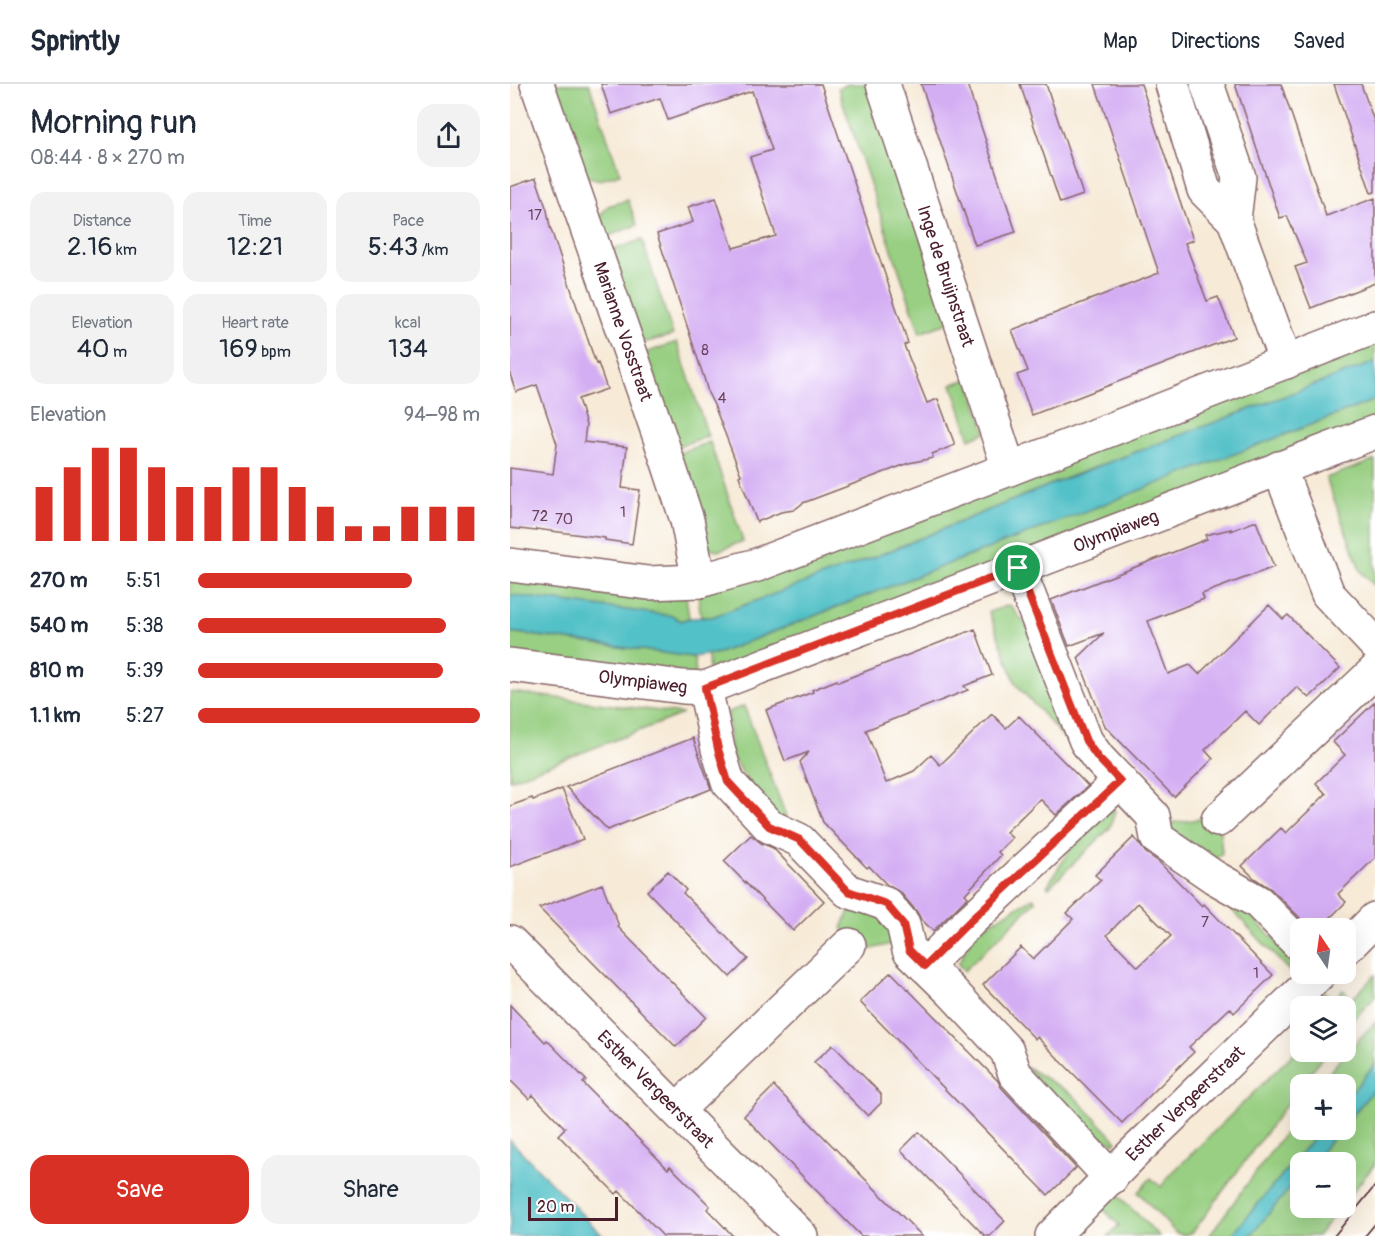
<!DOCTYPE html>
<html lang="en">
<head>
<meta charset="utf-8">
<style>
	body { margin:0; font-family:Pangolin,sans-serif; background:#f2f2f3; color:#1f2937; height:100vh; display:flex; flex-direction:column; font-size:22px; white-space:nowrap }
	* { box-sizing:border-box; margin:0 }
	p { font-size:20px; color:#747a83 }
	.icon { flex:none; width:33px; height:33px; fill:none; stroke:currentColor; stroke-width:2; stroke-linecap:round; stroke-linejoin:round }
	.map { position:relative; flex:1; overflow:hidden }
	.details { display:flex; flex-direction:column; background:#fff; width:510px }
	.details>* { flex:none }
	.needle { width:39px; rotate:347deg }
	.tools { position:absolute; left:780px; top:834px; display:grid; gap:12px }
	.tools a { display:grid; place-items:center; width:66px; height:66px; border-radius:12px; background:#fff; box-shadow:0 6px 24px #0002; font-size:30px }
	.scale { position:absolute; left:18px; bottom:15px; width:90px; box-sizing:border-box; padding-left:6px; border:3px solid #4a1f2b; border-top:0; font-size:16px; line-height:21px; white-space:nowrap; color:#4a1f2b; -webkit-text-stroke:4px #fff; paint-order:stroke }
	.pin { position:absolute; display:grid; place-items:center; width:51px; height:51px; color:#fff; margin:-26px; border:3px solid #fff; border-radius:50%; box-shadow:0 2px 6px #0007 }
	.round { display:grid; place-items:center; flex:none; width:63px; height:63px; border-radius:18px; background:#f2f2f3 }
	.head { display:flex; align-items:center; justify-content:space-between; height:102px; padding:0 30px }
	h1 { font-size:33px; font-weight:600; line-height:45px }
	.figures { display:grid; grid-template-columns:repeat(3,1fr); gap:9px; height:102px; padding:6px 30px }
	.figures div { display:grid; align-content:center; border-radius:15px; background:#f2f2f3; text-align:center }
	.figures b { font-size:26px; font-weight:600 }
	.figures small { font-size:16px; font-weight:400 }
	.figures p { font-size:16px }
	.chart { height:168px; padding:12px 30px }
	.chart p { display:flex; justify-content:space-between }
	.chart svg { width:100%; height:108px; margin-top:6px; stroke:#d93025; stroke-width:6 }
	.button { display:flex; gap:12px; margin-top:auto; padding:12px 30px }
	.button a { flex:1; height:69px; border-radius:18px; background:#d93025; color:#fff; font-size:24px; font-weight:600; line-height:69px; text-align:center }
	.button a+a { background:#f2f2f3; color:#1f2937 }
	ul { padding:0 30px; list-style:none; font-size:20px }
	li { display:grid; grid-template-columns:96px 72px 1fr; align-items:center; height:45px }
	li i { height:15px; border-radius:8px; background:#d93025 }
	header { display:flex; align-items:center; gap:36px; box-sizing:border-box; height:84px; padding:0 30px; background:#fff; border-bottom:2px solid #e0e1e3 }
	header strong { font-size:28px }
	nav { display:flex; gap:33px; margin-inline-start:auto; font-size:21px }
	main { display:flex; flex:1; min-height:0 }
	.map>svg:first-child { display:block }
	.green { fill:#98cf82; stroke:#717756; stroke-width:1.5 }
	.water { fill:#53c1c8; stroke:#4e707a; stroke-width:1.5 }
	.building { fill:#d4aef3; fill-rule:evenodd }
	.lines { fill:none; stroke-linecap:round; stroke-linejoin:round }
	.minor-casing { stroke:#876668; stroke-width:36 }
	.minor { stroke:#fff; stroke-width:33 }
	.tram { stroke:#4a1f2b; stroke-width:1.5 }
	.route-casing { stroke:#fff; stroke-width:12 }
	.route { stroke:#d93025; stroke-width:8 }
	.labels { text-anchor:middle; stroke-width:4.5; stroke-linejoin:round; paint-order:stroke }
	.number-label { font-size:15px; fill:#6c435d }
	.street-label { font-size:18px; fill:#4a1f2b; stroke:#fff }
</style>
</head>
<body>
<header>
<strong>Sprintly</strong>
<nav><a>Map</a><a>Directions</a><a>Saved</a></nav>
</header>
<main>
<section class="details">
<div class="head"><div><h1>Morning run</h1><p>08:44 · 8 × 270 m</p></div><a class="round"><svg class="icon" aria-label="share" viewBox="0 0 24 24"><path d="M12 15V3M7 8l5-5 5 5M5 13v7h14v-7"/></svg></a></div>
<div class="figures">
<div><p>Distance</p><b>2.16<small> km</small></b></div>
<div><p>Time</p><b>12:21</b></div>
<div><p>Pace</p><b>5:43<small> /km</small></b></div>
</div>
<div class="figures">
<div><p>Elevation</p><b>40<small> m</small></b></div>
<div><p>Heart rate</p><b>169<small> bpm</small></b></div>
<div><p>kcal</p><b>134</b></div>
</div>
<div class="chart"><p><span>Elevation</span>94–98 m</p>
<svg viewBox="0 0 160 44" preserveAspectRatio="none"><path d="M5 44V22M15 44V14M25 44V6M35 44V6M45 44V14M55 44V22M65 44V22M75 44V14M85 44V14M95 44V22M105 44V30M115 44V38M125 44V38M135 44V30M145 44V30M155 44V30"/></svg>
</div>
<ul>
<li><b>270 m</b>5:51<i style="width:76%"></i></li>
<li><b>540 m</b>5:38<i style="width:88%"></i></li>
<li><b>810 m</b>5:39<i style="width:87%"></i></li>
<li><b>1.1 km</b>5:27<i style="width:100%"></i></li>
</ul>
<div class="button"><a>Save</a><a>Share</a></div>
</section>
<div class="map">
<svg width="865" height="1152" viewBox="0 0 865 1152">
	<rect width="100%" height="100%" fill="#fff"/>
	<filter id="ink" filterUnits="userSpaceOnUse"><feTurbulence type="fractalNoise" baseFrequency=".0167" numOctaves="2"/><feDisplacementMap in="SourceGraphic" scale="12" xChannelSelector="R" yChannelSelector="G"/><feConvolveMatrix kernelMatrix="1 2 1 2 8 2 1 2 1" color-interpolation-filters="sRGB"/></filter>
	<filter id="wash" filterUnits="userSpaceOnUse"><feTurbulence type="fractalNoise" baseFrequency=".008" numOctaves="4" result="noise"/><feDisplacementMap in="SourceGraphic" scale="24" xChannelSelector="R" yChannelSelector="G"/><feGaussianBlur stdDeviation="1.35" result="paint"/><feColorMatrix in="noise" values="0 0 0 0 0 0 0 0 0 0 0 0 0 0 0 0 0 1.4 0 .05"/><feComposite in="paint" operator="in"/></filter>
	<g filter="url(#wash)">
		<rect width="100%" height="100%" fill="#f7ebd8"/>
		<path class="green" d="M41,0H79L110,90L90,96L73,92Z
			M339,0H360L440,238L410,249L328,4Z
			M118,116L127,141L93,154L87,136L98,122Z
			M132,156L163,251L129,260L98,167Z
			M865,255V278L557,394L367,472L202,533H191L188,511Z
			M167,258L198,352L163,364L132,270Z
			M459,295L476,348L460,355L442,300Z
			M865,316V338L199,593L198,571L209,569L360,510Z
			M200,358L233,457L208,467L199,463L193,453L166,370Z
			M865,376V502L851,488L816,394Z
			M0,490L176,513L179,534L171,537L163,532L0,511Z
			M500,521L522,549L561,662L506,600L479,528Z
			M0,548L183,573L185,577L186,595L0,570Z
			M0,608L173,630L0,696Z
			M234,622L276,732L265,736L220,671L218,628Z
			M601,723L605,727L600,744L539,803L537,802L564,760Z
			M697,734L710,747L712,769L705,776L652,740Z
			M710,813L734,825L767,858L784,885L780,888Z
			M523,814L526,817L454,887L448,880L466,847Z
			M339,827L370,829L389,858L354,867L332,844Z
			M865,891V913L836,943V922H793L811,904L823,916L833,906L842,915Z
			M865,938V980L836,1015V1000H811L825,981Z
			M790,963V968H816L792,1000H790V1002L683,1148L676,1151L666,1149L628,1108L641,1094L651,1103L661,1090Z
			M515,982L562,1010L607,1057L605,1060L563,1038Z
			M865,1004V1080L836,1116V1078H802L830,1046H836V1039Z
			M790,1028V1046H810L721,1152H699Z
			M790,1092V1124H830L807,1152H740Z
			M604,1112L611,1114L649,1152H598L609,1141L590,1122Z"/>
		<path class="water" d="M865,278V316L360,510L209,569L183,573L0,548V511L163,532L171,537L179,534L202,533L367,472L557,394Z
			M865,980V1004L836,1039V1015Z
			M810,1046H830L802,1078H790V1092L740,1152H721Z
			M0,1056L93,1152H0Z"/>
		<g id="blocks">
			<path class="building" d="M91,0H311L394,247L398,259L394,261L417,319L428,315L445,361L422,370L423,374L399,379L293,419L284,426L271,428L247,438L229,392L231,391L204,321L198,309L195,297L147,150L183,138L178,123L206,114L223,164L266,152L240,73L262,66L242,7L158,36L150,14L101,30Z
				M411,0H457L506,148L465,161Z
				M510,0H536L573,111L550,119Z
				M585,0H631L683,156L675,159L697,217L708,213L724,253L522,331L507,291L518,287L502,246L649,189Z
				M725,0H771L816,132L865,114V199L801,224L785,183L797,179L777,132L770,134Z
				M824,0H851L865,40V108L861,109Z
				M26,94L37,126L40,143L48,166L86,280L88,279L97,305L68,315L76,341L74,358L117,363L112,404L130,406L122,460L95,456V454L26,445V447L0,444V384L43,390L47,360L27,301L6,308L0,290V103Z
				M746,437L764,483L692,510L694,515L638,537L658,590L680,581L689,590L759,521L773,535L778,531L830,584L799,614L787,603L749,641L735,627L695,666L703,675L664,713L595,642L568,574L594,549L559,562L541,516L697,455L695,451L721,445V447Z
				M465,545L482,591L454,602L458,606L356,646L376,699L404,687L421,671L430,681L482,630L496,644L509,632L578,702L546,731L530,715L496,748L502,754L488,768L491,771L455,810L458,813L423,847L411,835L407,828L390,808L377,801L359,782L357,784L313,738L290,678L299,668L275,677L256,626L303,608L302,606L327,596L328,598Z
				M865,618V774L828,810L836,818L810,844H800L761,805L744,794L732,782L771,744L776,749L816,710L806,699L835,671L823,658Z
				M183,654L201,705L107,742L98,746L56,703Z
				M52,705L73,755L0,783V722L22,714L23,716Z
				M241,751L251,759L263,764L314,817L283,847L214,777Z
				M624,753L636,769L649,778L692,822L694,820L763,891L724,929L720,924L679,963L684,968L612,1039L527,953L525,955L473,901L511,863L523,875L563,835L557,829L591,796L585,791ZM628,819L661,852L628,883L597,851Z
				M158,787L176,806L173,809L238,875L220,893L137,807Z
				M92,800L109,842L108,843L196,933L166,963L29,824Z
				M381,888L488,997L491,1003L566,1084L538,1111L350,918Z
				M0,921L35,958L37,956L76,996L73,999L158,1085L160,1082L200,1122L197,1125L223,1152H153L109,1107L106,1110L48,1051L55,1044L23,1011L19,1015L0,996Z
				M323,961L371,1010V1019L358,1032L304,978Z
				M264,1002L350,1090L412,1152H351L251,1050L234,1032Z
				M409,1048L495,1137L480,1152H475L391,1066Z"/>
		</g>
	</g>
	<g filter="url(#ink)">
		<use href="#blocks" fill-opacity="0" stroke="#876668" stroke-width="1.5"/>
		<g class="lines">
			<defs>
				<g id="minor">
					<path id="s1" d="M27,0L149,351L177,436L189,497"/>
					<path id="s2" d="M373,0L499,385"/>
					<path d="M662,0L694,106L724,136L776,278"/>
					<path d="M697,0L729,93L724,136"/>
					<path d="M769,384L818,510L865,560"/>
					<path d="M0,481L138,499L189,497L247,481L499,385L865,243"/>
					<path d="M508,484L576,657L588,674L643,732L647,754L704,793L748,818L790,861"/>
					<path id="s3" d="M0,581L173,603L195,604L865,348"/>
					<path d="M195,604L208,665L218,698L259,742L289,756L338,807L376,820L393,840L399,866L442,908L497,967L505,990L601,1094"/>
					<path d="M708,736L865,587"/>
					<path id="s4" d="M0,858L291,1152"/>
					<path d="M836,864L865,835"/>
					<path d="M415,882L460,837L610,697"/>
					<path d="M167,1026L339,861"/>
					<path id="s5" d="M542,1152L625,1068L809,890"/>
				</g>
			</defs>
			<use href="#minor" class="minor-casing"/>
			<use href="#minor" class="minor"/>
			<path class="tram" d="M824,1152L865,1102
				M855,1152L865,1140"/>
		</g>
	</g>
	<g class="lines" filter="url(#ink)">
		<defs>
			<path id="route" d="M508,484L576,657L588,674L610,697L460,837L415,882L399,866L393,840L376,820L338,807L290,756L259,742L218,698L208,665L195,604Z"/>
		</defs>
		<use href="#route" class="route-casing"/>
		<use href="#route" class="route"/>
	</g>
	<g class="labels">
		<g class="number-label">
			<text x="25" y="136">17</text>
			<text x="195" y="271">8</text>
			<text x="212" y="319">4</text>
			<text x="113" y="433">1</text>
			<text x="30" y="437">72</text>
			<text x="54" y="440">70</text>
			<text x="695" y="843">7</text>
			<text x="746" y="894">1</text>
		</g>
		<g class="street-label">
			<text dy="6" stroke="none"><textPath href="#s2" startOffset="202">Inge de Bruijnstraat</textPath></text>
			<text dy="6" stroke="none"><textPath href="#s1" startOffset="262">Marianne Vosstraat</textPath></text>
			<text dy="6" stroke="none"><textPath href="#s3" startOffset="636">Olympiaweg</textPath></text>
			<text dy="6" stroke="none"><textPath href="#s3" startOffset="134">Olympiaweg</textPath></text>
			<text dy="6" stroke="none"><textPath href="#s4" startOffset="207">Esther Vergeerstraat</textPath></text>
			<text dy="6" stroke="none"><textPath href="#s5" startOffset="188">Esther Vergeerstraat</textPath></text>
		</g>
	</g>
</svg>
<div class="tools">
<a><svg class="needle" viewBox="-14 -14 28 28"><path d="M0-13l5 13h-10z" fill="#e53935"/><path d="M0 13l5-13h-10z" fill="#747a83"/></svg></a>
<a><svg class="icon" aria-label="layers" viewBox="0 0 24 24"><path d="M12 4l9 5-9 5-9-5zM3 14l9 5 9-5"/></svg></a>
<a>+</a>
<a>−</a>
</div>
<div class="scale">20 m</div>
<div class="pin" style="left:508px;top:484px;background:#1e9e55"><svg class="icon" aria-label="arrive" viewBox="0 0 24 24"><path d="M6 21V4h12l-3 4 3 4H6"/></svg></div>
</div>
</main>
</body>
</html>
